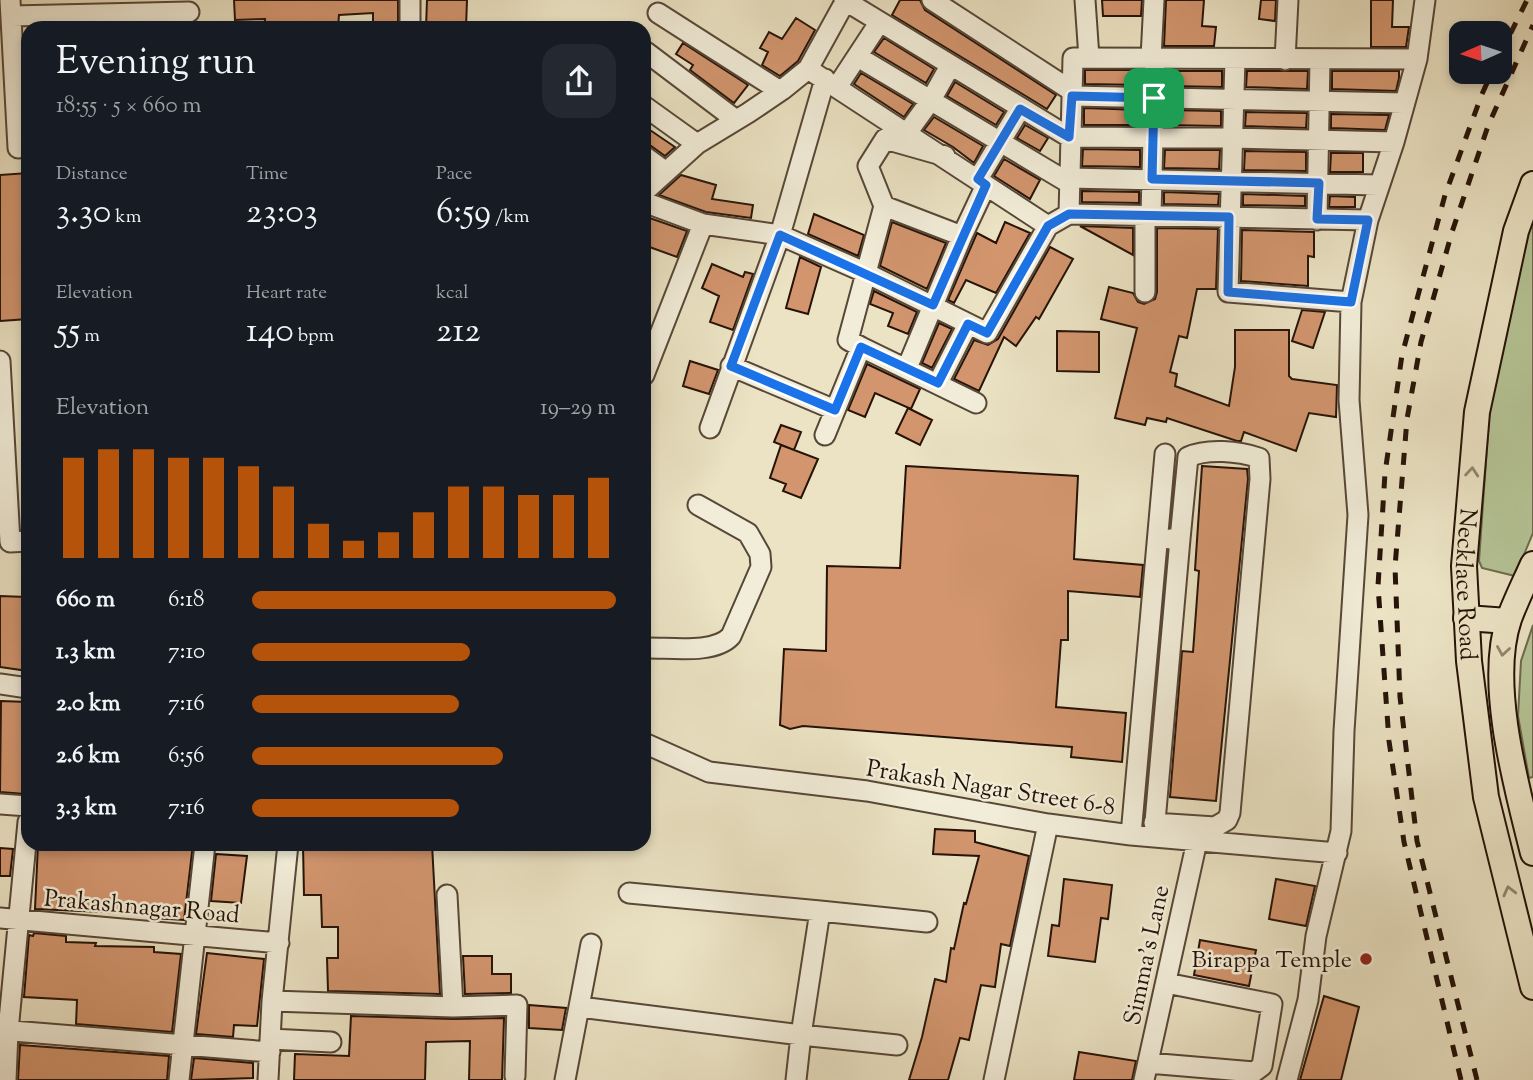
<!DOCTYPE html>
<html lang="en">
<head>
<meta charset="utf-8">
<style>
	body { margin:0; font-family:"Sorts Mill Goudy",serif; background:#242831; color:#f1f3f6; height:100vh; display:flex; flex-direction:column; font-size:26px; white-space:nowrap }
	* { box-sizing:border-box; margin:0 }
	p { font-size:23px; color:#9ea1a6 }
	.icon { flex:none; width:38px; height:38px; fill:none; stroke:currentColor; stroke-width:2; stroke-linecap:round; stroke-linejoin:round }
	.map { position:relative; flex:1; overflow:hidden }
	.drawer { position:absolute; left:21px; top:21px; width:630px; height:830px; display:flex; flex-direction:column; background:#171b24; border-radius:21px; box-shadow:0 4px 10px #0003 }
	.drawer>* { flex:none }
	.needle { width:46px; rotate:267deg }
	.buttons { position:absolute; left:1449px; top:21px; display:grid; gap:14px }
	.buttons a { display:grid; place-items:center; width:63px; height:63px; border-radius:14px; background:#171b24; box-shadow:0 4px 10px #0003; font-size:35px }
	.pin { position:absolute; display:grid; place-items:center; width:60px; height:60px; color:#fff; margin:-30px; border-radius:14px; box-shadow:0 4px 10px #0006 }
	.round { display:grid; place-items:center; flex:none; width:74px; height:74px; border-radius:21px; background:#242831 }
	.overview { display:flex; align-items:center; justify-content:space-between; height:119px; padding:0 35px }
	h1 { font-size:38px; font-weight:600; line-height:52px }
	.stats { display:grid; grid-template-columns:repeat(3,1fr); gap:10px; height:119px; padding:7px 35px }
	.stats div { display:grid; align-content:center }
	.stats b { font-size:35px; font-weight:600 }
	.stats small { font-size:19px; font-weight:400 }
	.stats p { font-size:19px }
	.chart { height:196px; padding:14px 35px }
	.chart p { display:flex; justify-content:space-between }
	.chart svg { width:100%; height:126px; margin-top:7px; stroke:#b45309; stroke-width:6 }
	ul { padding:0 35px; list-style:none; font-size:23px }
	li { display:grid; grid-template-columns:112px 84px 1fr; align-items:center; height:52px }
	li i { height:18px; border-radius:9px; background:#b45309 }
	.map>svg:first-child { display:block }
	.green { fill:#b5c496; stroke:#6e6c4f; stroke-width:2 }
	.building { fill:#d2956e; stroke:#261308; stroke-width:2 }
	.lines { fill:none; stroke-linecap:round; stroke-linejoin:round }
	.minor-casing { stroke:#574737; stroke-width:23 }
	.major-casing { stroke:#261308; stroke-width:28 }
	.minor { stroke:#f2edd9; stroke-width:19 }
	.major { stroke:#ebe3c4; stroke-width:24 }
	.rail { stroke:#261308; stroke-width:5; stroke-dasharray:12 12; stroke-linecap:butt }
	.oneway { stroke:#92856f }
	.route-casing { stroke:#fff; stroke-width:14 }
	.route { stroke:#1a73e8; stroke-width:9 }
	.poi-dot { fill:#8f2418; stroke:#f2edd9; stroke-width:2.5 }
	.labels { text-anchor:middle; stroke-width:5; stroke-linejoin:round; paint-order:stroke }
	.street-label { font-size:24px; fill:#261308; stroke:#f2edd9 }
	.poi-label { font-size:24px; fill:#261308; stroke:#f2edd9; text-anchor:end }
</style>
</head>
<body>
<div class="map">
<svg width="1533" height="1080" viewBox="0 0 1533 1080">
	<rect width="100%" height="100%" fill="#ebe3c4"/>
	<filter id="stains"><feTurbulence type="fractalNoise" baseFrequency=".00286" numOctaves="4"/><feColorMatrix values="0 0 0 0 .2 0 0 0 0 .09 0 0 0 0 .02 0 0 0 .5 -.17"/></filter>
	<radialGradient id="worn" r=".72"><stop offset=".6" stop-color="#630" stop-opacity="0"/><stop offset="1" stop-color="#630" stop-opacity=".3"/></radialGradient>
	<path class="green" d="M1533,206V533L1515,576L1482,568L1479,561L1492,376Z
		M1533,625V777L1529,778L1518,716L1521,661Z"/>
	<path class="building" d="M234,0H398V28H373V13L339,15L338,28H265V19L235,20Z
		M427,0H467L466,28H426Z
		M900,0H920L925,10L1056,95L1047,109L892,15Z
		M1102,0H1142L1141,16H1103Z
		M1166,0H1204L1202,26L1216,27L1214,46H1164Z
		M1261,0H1276L1275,21L1259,19Z
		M1371,0H1393L1392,27H1409L1406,47H1371Z
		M796,18L815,30L798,61L780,76L762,65L768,52L760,48L769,32L782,39Z
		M884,38L934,69L926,83L874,52Z
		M683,43L748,85L734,103L690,70L693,65L676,54Z
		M1085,70H1142V85L1085,84Z
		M1167,71H1222V87L1167,86Z
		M1247,71H1308L1307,89L1246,87Z
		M1332,71H1399V78L1396,91L1332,89Z
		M861,73L913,104L904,117L854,84Z
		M955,82L1004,112L996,125L947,96Z
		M1084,108L1141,110V125H1084Z
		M1166,110L1221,111V126L1166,125Z
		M1246,112L1307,113L1306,128L1245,126Z
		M1331,114L1389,115L1385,130L1331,128Z
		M934,117L983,146L974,163L953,147L924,130Z
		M1025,125L1048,138L1040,151L1017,138Z
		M644,126L675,147L665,156L651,146L644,144Z
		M1083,149L1140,150V167L1082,166Z
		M1165,150H1220L1219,169L1164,168Z
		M1245,151L1306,152V171L1244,170Z
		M1331,153H1363V172H1330Z
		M1004,159L1040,180L1030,199L994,176Z
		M28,173V319L0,321V175Z
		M681,175L716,185L712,199L753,205L751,218L706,212L659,195Z
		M1082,191L1139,192V203L1082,202Z
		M1164,192L1219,194L1218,205L1164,204Z
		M1243,194L1305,196V206L1243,205Z
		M1330,196L1355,197V207H1329Z
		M814,214L864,235L858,256L808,234Z
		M644,216L687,231L677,257L644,245Z
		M892,222L946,243L927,289L880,266Z
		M1005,222L1030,233L996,293L966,280L954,303L948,300L977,233L996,243Z
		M1080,226L1133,228V255Z
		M1157,228L1218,229L1216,289H1197L1187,338L1179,336L1170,372L1177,374L1175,386L1229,406L1235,367V330H1289V376L1292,379L1337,385L1336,417L1309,413L1296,451L1244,432L1241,441H1237L1167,418L1166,422L1147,418L1145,425L1115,418L1137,328L1101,319L1109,287L1133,293L1138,302L1144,304L1155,299L1157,292Z
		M1242,230L1314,232V257L1308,256V286L1241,281Z
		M1050,247L1073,259L1039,319L1036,317L1016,346L1004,337L979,391L954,379L974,340L988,345L998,339Z
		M800,257L821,267L808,314L786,308Z
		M712,264L743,277L745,272L753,274L733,330L710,322L719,296L702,288Z
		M874,291L917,312L908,334L888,326L893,313L870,304Z
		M1302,310L1325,312L1313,348L1292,341Z
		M939,323L952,329L932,368L922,363Z
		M1057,331L1099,332V372L1057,371Z
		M690,361L718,370L709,394L683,386Z
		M867,364L920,389L911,409L875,393L865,417L848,410Z
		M908,408L932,420L920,445L896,433Z
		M781,425L801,432L794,450L774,442Z
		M781,445L818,459L801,498L783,491L786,484L770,478Z
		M906,466L1078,476L1074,559L1143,565L1140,597L1068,591V640H1061L1056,707L1126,713L1122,762L1071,757L1072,747L803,726L790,729L780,725L784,649L826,651L827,566L900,568Z
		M1202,466L1247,469L1248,479L1216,801L1170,797L1182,651L1193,652L1199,571L1195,570Z
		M0,596L26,597L24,638L28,639V671L0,667Z
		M1,701L28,702L25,794L0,792Z
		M935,829L975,831V842L1029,856L1010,946L1001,944L995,987L981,985L969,1040L960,1038L948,1080H909L922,1037L935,979L946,982L951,948L954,949L964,903L966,904L979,856L933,854Z
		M38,844H193L184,920L154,918V914L35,909Z
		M374,844L377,846L432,844L440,994L328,991L327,958H338V927H322L321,895H304L303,845Z
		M0,848L13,849L10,876H0Z
		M216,854L247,856L241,903L211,901Z
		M1064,879L1112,885L1108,919L1101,918L1095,962L1048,956L1052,925L1059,926Z
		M1276,879L1315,886L1306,926L1269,919Z
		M34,933L66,936V942L96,943L95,946L154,947V952L181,954L172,1032L76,1024L77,1000L24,997L29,935L33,936Z
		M1200,940L1256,950L1249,986L1194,975Z
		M207,953L264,959L257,1026L234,1025L233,1037L196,1034Z
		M463,956H492V974H511V993L465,994Z
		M1324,996L1359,1007L1341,1080H1300Z
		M529,1005L566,1008L562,1030L529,1028Z
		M351,1016L453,1019L504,1018L502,1080H469L470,1041L426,1042L425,1080H294L295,1054L349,1056Z
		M20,1045L169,1056L167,1080H18Z
		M1079,1052L1136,1061L1132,1080H1074Z
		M194,1058L253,1063V1078L191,1080Z"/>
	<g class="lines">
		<defs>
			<path id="minor" d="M10,0L18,148
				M844,0L1069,137L1232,138L1394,142
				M932,0L1072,91
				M1085,0L1089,58
				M658,13L780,91
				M11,16L189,12
				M410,28V0
				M646,52L736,120
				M858,57L1069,183
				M1151,58L1154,0
				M1235,59L1228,292L1351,302
				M1285,60L1288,0
				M808,69L1048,226
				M837,87L879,23
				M1072,96L1404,103
				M644,106L697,144
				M907,133L931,100L950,66
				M644,156L666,172
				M1069,178L1378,185
				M978,179L1020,109
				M644,192L697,144L748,113L782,90L808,69L846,0
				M644,202L703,224L780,235L864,272L987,333L1048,226L1069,214L1073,58L1417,59
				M884,206L962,236
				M1069,214L1368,220
				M1151,215L1155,58
				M1317,220L1320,60
				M1145,292V215
				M861,347L976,403
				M0,361L10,542L28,541
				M731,366L835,410
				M907,368L962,236L986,185
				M644,375L703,224
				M938,383L968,324
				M710,428L780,235L825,79
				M825,435L861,347L848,340L884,206L868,166L885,139L945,156
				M644,648C668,647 714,655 731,636L761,567L760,554L748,533L698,505
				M0,684L28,688
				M644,743L709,772L867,791L1048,824L1131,835L1337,853
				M0,804L28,806
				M1154,823L1215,827L1227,820L1230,813L1260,479L1259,458C1239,451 1207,448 1188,457L1180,539
				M1154,833L1180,539H1170
				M1131,835L1165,454
				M447,895L453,1007
				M820,911L927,922
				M0,918L279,943
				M272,1001L453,1007L517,1005L515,1076
				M580,1007L801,1035L820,911L629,893
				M0,1030L270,1052
				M270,1039L331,1042
				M1148,1063L1254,1072L1262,1066L1272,1004L1166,983
				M6,1080L8,1031L28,822
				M179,1080L205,844
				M268,1080L272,1001L288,844
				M565,1080L591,944
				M796,1080L801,1035L897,1045
				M994,1080L1048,824
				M1144,1080L1197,841
				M1287,1080L1308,1000L1316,936L1341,831L1344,731L1358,515L1349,400L1351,302L1368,220L1394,142L1417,59L1425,0"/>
			<g id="major">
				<path id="s1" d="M1533,184L1516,231L1477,412L1464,566L1469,661L1486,797L1533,987"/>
				<path d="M1533,564C1525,582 1516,600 1509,619C1487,684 1517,788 1533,853"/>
				<path d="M1466,618L1508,621"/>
			</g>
		</defs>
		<use href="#minor" class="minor-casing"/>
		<use href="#major" class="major-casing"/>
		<use href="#minor" class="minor"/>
		<use href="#major" class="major"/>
		<path class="rail" d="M1500,55L1527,0
			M1461,1080L1404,842L1389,741L1378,586L1385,473L1402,355L1445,195L1482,94L1492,72
			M1477,1080L1417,841L1400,697L1395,567L1407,419L1421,342L1452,232L1488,126L1533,25"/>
	</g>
	<defs><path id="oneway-chevron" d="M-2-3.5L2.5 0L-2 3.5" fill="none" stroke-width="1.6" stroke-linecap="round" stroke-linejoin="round" transform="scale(1.75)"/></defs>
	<g class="oneway">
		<use href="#oneway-chevron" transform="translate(1472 472) rotate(-85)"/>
		<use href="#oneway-chevron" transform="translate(1503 651) rotate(99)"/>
		<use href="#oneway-chevron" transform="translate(1509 891) rotate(-104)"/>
	</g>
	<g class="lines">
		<defs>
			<path id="route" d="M1072,96L1154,98L1152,179L1319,183L1317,219L1368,220L1351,302L1228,292L1229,217L1069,214L1048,226L987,333L968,324L938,383L861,347L835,410L731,366L780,235L933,305L986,185L978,179L1020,109L1069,137Z"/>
		</defs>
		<use href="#route" class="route-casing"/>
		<use href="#route" class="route"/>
	</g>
	<circle class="poi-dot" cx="1366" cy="959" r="7"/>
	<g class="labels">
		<g class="street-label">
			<text dy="8" stroke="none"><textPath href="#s1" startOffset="408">Necklace Road</textPath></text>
			<text transform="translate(991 787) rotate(9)" y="8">Prakash Nagar Street 6-8</text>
			<text transform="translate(142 906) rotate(5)" y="8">Prakashnagar Road</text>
			<text transform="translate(1146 955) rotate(-78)" y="8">Simma's Lane</text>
		</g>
		<g class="poi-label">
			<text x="1352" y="967">Birappa Temple</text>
		</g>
	</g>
	<rect width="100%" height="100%" filter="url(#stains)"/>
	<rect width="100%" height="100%" fill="url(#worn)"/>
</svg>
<div class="buttons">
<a><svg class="needle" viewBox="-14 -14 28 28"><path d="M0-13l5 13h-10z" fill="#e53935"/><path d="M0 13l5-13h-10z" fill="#9ea1a6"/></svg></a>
</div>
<div class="pin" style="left:1154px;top:98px;background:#1e9e55"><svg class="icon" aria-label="arrive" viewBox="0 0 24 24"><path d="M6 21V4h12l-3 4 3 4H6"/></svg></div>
<section class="drawer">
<div class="overview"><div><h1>Evening run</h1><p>18:55 · 5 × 660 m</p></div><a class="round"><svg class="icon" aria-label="share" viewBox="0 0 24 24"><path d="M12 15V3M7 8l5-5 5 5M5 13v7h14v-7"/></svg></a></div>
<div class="stats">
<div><p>Distance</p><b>3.30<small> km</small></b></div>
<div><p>Time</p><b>23:03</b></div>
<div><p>Pace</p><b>6:59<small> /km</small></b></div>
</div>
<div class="stats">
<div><p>Elevation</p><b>55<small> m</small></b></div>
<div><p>Heart rate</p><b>140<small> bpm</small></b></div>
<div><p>kcal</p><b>212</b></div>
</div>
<div class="chart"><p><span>Elevation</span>19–29 m</p>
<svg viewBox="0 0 160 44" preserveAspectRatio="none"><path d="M5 44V9M15 44V6M25 44V6M35 44V9M45 44V9M55 44V12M65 44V19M75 44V32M85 44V38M95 44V35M105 44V28M115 44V19M125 44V19M135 44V22M145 44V22M155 44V16"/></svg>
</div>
<ul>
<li><b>660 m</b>6:18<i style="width:100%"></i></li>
<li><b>1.3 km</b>7:10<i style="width:60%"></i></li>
<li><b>2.0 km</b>7:16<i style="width:57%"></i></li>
<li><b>2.6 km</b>6:56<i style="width:69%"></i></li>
<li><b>3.3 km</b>7:16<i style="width:57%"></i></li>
</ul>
</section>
</div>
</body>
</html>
